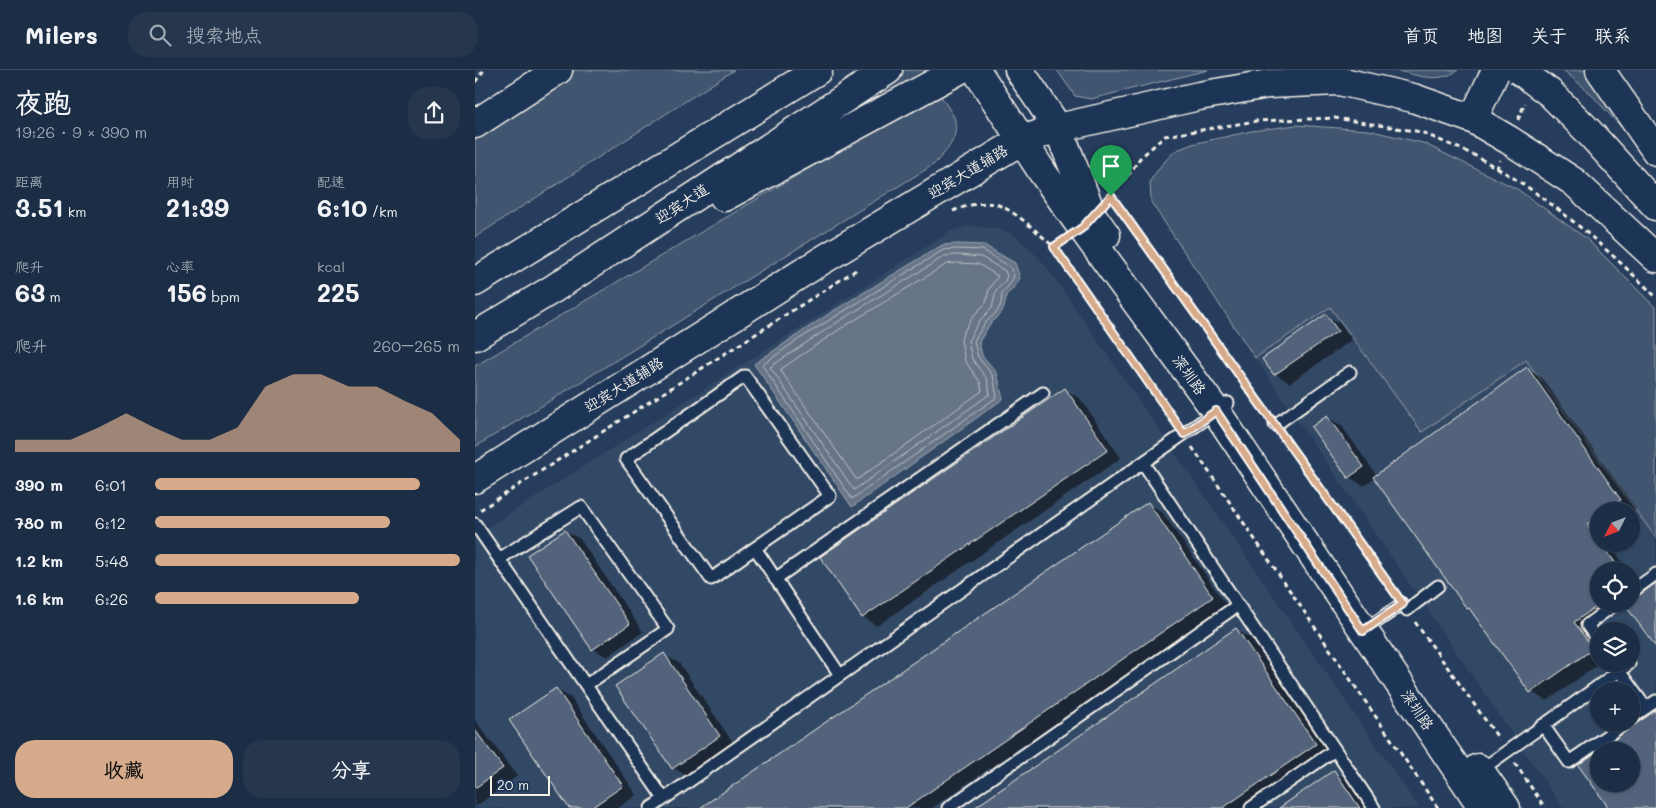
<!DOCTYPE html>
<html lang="zh">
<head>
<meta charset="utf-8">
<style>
	body { margin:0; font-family:Mali,"LXGW WenKai TC",sans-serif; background:#25364d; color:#f1f3f6; height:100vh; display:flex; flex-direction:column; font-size:19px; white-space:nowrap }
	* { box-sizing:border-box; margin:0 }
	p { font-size:16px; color:#a0a8b3 }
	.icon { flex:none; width:28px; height:28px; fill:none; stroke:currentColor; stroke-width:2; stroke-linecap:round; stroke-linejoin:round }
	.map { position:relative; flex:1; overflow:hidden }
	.sheet { display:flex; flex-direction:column; background:#1c2e46; width:475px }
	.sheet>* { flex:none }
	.needle { width:32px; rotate:228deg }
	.buttons { position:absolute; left:1115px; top:432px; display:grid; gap:10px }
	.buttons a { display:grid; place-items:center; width:50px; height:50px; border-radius:50%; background:#1c2e46; box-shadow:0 1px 4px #0004,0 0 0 1px #3a4a5f; font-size:25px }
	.scale { position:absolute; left:15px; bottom:12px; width:60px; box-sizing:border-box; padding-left:5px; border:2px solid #f4f1e8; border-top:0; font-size:14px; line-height:18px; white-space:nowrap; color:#f4f1e8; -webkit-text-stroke:4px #1d3557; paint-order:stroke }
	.pin { position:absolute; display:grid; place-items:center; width:42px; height:42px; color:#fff; margin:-51px -21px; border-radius:50% 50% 50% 0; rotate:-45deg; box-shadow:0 0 5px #0007 }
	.pin .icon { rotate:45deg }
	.round { display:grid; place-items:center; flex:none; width:52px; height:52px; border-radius:20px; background:#25364d }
	.summary { display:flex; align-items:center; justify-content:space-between; height:85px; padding:0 15px }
	h1 { font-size:28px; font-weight:700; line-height:38px }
	.figures { display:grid; grid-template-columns:repeat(3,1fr); gap:8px; height:85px; padding:5px 15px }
	.figures div { display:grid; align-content:center }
	.figures b { font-size:25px; font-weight:700 }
	.figures small { font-size:14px; font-weight:400 }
	.figures p { font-size:14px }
	.chart { height:140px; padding:10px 15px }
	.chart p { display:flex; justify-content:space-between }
	.chart svg { width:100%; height:90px; margin-top:5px; fill:#d6ab8b; opacity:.7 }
	.action { display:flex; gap:10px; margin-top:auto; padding:10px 15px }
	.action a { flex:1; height:58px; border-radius:20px; background:#d6ab8b; color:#111; font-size:20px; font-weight:700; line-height:58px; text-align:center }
	.action a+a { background:#25364d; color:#f1f3f6 }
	ul { padding:0 15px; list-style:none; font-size:16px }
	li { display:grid; grid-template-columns:80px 60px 1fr; align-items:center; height:38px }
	li i { height:12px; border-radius:6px; background:#d6ab8b }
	header { display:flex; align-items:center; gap:30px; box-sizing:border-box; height:70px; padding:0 25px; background:#1c2e46; border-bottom:1px solid #3a4a5f }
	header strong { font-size:24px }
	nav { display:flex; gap:28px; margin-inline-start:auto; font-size:18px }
	.search { width:350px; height:45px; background:#25364d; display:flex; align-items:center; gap:12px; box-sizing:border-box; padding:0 18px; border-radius:20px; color:#a0a8b3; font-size:19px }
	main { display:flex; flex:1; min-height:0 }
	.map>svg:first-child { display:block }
	.built { fill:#334966; fill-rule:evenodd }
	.green { fill:#40546f; stroke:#9aa2ac }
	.water { fill:#677588; stroke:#9fa7ae }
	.shadow { fill:#0007 }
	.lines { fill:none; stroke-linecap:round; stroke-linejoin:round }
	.shore { stroke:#bcbfc2; stroke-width:1 }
	.building { fill:#52647b; stroke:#f4f1e8; fill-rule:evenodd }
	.service-casing { stroke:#f4f1e8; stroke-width:15 }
	.tertiary-casing { stroke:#f4f1e8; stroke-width:31 }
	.primary-casing { stroke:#f4f1e8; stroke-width:31 }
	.trunk-casing { stroke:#f4f1e8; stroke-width:31 }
	.path { stroke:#f4f1e8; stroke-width:3; stroke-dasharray:5 4; stroke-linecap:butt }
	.service { stroke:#1d3557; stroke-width:11 }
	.tertiary { stroke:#1d3557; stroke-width:28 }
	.primary { stroke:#1d3557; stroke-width:28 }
	.trunk { stroke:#1d3557; stroke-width:28 }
	.trunk-bridge-casing { stroke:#f4f1e8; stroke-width:31; stroke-linecap:butt }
	.trunk-bridge { stroke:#1d3557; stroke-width:28 }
	.route-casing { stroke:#fff; stroke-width:10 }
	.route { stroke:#d6ab8b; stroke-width:6 }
	.labels { text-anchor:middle; stroke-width:4.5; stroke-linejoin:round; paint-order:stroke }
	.street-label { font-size:15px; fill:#f4f1e8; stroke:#1d3557 }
</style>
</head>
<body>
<header>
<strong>Milers</strong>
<div class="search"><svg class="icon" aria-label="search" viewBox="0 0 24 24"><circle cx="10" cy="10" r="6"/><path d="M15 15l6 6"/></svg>搜索地点</div>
<nav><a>首页</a><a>地图</a><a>关于</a><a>联系</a></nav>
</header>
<main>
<section class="sheet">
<div class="summary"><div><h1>夜跑</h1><p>19:26 · 9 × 390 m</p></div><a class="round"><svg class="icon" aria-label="share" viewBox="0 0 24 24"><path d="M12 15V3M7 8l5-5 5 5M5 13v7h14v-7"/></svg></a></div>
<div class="figures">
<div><p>距离</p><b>3.51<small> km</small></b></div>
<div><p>用时</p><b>21:39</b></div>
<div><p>配速</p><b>6:10<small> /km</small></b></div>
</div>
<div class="figures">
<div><p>爬升</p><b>63<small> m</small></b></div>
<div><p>心率</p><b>156<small> bpm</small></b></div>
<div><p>kcal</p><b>225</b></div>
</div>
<div class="chart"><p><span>爬升</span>260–265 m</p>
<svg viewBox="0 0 160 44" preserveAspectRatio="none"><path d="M0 44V38L10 38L20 38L30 32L40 25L50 32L60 38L70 38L80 32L90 12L100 6L110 6L120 12L130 12L140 19L150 25L160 38V44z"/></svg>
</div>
<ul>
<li><b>390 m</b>6:01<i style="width:87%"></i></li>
<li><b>780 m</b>6:12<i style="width:77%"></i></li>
<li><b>1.2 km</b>5:48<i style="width:100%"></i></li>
<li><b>1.6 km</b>6:26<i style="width:67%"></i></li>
</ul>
<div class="action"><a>收藏</a><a>分享</a></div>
</section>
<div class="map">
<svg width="1181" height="738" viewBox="0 0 1181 738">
	<rect width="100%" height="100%" fill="#263d5d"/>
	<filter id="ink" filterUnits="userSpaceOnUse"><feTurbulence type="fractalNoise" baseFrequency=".02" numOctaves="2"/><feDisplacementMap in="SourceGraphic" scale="10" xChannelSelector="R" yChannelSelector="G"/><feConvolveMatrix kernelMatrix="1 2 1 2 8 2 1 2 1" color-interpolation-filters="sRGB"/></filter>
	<g filter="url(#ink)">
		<path class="built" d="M496,156L519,158L540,165L565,189L581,210L944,738H0V466L476,161Z
			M855,237L947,361L1051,290L1181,468V738H1088L780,288ZM1124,441H1156V474H1124ZM1124,501H1156V534H1124ZM1124,561H1156V594H1124ZM1124,621H1156V654H1124ZM1124,681H1156V714H1124Z"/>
		<path class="green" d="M100,0H259L0,167V65Z
			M398,0H450L479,47C486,67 471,82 458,95L0,377V296L424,45Z
			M582,0H733L616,29L600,26Z
			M918,0H983C963,15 940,4 918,0Z
			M1088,0H1120L1181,88V95L1113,21Z
			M821,55L893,60L948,73L1042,119L1112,169L1181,238V468L1051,290L947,362L855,237L780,288L676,132L675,111L687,94L700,81L717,74L777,61Z"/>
		<path class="water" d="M483,174L509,175L540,193L545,208L539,218L531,225C530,246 523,243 513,257C510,262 507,267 504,272L507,285L522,303L528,329L377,437L279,294L355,243L467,175Z"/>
		<path class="shadow" d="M851,245L866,254L877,270L815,313L800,304L789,289Z
			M1052,299L1067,308L1161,439L1156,442L1124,441V474H1135L1154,501H1124V534H1156V504L1170,523L1181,515V575L1151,534L1114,561L1124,575V594L1072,631L1056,622L998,541L993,538L900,408L889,416L874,407L838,357L852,347L867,356L902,406Z
			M590,320L605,328L646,388L402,556L388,547Z
			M673,433L687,442L752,536L457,738H228Z
			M90,461L105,469L168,562L132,587L118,579Z
			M761,560L776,568L855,683L774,738H501Z
			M189,585L204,593L259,674L212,706L198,698Z
			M81,619L96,628L162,725L143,738H96Z
			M1181,641V738H1136L1124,714H1156V681H1125Z
			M0,650L42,706L0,737Z
			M859,702L873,710L893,738H806Z"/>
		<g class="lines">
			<path class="shore" d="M483,179L508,180L535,197L539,206L535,214L527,223L526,234L522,242L510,253L499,271L503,287L518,306L522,327L377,429L287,295L324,269L468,180Z
				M483,185L506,187L530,201L532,206L530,211L521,221L517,238L505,250L493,271L497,289L512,309L515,324L379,420L295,297L361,253L470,186Z
				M483,193L503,194L523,206L514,219L511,233L499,245L488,263L486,270L490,291L505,312L507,321L383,409H381L306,301V299L365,259L472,194Z"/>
		</g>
		<path class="building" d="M851,244L863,261L799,305L787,289Z
			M1052,297L1146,430L1130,441H1124V446L1112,454L1124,470V474H1127L1146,501H1124V535L1099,552L1118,579L1055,623L994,538L992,539L898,407Z
			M590,318L633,380L387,548L345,487Z
			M852,346L889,397L873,408L836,357Z
			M673,432L738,527L431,738H225Z
			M90,460L155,554L117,580L52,485Z
			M1181,513V577L1150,535L1156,534V531Z
			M761,558L841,674L748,738H499Z
			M189,583L245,666L197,699L140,616Z
			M81,618L148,716L116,738H94L34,650Z
			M1181,640V738H1134L1103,695ZM1124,681H1156V714H1124Z
			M0,660L28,698L0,718Z
			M859,700L885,738H804Z"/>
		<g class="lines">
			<defs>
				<path id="service" d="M800,355L875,302
					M668,393L899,738
					M0,454L189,729
					M280,478L355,426L270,306L151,389L236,509L280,478L365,605
					M24,489L106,437L193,559L111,615
					M300,509L568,323
					M1156,522L1181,504
					M932,540L963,516
					M888,561L927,534
					M1124,572L1112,555L1140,534
					M1139,594L1171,638
					M1156,648L1181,631
					M1068,655L1094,692L1149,654
					M1003,702L1154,594
					M176,738L753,333
					M473,738L763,535
					M776,738L860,680"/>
				<path id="tertiary" d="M501,0L568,103L607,158L741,341L1008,738
					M544,0L583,58L618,147L631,165
					M1003,698L1031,738"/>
				<path id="primary" d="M998,49L1034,70L1099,112L1181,188
					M0,54L83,0
					M0,409L346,191L547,70L583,58L724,26L793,14L864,11L938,28L998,49L1021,0"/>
				<path id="trunk" d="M1125,0L1181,81
					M1075,23L1112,60L1181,136
					M249,127L484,0
					M0,212L343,0
					M0,266L78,219L413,0"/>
			</defs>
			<use href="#service" class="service-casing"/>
			<use href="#tertiary" class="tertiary-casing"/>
			<use href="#primary" class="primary-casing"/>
			<use href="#trunk" class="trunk-casing"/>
			<path class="path" d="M0,12L9,0
				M1043,50L1050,33
				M1022,98C1078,130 1136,182 1181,227
				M635,126L655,103L665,88L690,66L781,51L860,48L946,62L997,84L1022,98L1025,90
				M638,129L791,344
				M478,141C491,136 506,131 520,134C539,139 564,164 579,177L589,170
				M579,177L700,351
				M808,367L919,523
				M717,377L963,738
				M5,440L381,200
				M940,552L1024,669
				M1040,693L1070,738"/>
			<use href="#service" class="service"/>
			<use href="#tertiary" class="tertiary"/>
			<use href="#primary" class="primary"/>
			<use href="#trunk" class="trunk"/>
			<defs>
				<path id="trunk-bridge" d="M1044,0L1075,23"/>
			</defs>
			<use href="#trunk-bridge" class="trunk-bridge-casing"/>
			<use href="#trunk-bridge" class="trunk-bridge"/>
		</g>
	</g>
	<g class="lines" filter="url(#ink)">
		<defs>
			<path id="route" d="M636,126L928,534L888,561L741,341L709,364L579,177L607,158Z"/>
		</defs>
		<use href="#route" class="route-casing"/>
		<use href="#route" class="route"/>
	</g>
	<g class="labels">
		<g class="street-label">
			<text transform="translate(493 102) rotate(-31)" y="5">迎宾大道辅路</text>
			<text transform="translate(207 134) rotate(-33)" y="5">迎宾大道</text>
			<text transform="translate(714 305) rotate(54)" y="5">深圳路</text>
			<text transform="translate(149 315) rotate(-32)" y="5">迎宾大道辅路</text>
			<text transform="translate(942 640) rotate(56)" y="5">深圳路</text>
		</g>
	</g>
</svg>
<div class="buttons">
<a><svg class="needle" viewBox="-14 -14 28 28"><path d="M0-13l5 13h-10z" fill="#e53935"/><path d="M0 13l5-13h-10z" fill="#a0a8b3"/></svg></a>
<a><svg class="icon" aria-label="locate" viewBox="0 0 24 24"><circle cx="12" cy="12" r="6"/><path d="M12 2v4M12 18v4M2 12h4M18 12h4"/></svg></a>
<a><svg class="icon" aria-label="layers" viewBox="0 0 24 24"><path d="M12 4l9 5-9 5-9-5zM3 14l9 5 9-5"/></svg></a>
<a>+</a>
<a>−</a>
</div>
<div class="scale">20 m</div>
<div class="pin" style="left:636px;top:126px;background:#1e9e55"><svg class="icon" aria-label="arrive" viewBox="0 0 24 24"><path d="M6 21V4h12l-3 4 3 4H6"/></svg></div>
</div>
</main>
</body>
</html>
